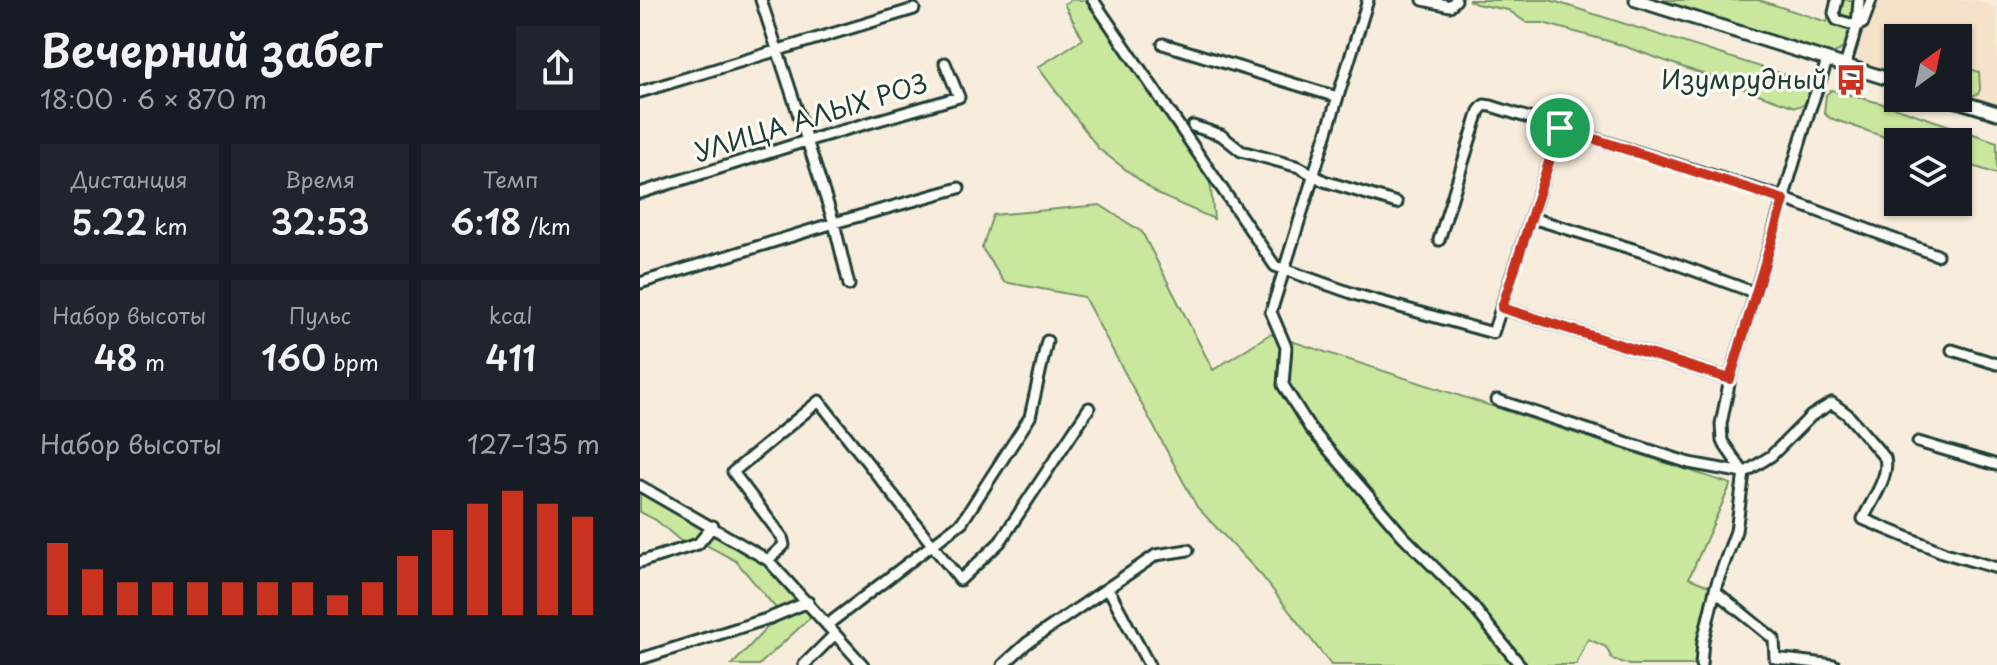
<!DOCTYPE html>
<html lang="ru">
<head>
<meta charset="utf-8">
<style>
	body { margin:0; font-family:"Playpen Sans",sans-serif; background:#20242c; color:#f1f3f6; height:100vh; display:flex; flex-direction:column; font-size:30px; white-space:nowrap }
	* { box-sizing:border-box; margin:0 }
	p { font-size:26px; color:#9ea1a6 }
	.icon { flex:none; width:44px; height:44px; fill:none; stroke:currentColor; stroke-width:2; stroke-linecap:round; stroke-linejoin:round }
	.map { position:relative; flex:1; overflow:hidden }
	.drawer { display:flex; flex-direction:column; background:#171b24; width:640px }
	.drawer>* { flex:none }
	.needle { width:52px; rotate:33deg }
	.buttons { position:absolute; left:1244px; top:24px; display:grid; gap:16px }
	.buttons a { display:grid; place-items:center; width:88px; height:88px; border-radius:0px; background:#171b24; box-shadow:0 2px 6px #0004; font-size:40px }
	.pin { position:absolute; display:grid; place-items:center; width:68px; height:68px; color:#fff; margin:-34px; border:4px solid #fff; border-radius:50%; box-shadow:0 2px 8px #0007 }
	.round { display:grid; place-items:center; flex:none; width:84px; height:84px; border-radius:0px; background:#20242c }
	.headline { display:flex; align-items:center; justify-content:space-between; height:136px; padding:0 40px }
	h1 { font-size:44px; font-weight:600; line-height:60px }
	.figures { display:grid; grid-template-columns:repeat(3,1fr); gap:12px; height:136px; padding:8px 40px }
	.figures div { display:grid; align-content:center; border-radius:0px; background:#20242c; text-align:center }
	.figures b { font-size:34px; font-weight:600 }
	.figures small { font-size:22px; font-weight:400 }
	.figures p { font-size:22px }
	.chart { height:224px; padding:16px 40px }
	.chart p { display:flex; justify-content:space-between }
	.chart svg { width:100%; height:144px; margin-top:8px; stroke:#c8321e; stroke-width:6 }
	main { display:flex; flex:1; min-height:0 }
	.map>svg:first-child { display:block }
	.built { fill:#f4e2c9 }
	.green { fill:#cae79e; stroke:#749269; stroke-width:2 }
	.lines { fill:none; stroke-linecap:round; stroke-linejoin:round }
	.minor-casing { stroke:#1f3d34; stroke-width:15 }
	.major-casing { stroke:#1f3d34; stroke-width:17 }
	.minor { stroke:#fdfcf7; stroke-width:9 }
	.major { stroke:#fdfcf7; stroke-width:11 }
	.route-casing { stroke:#fff; stroke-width:16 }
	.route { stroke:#c8321e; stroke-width:10 }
	.labels { text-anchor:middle; stroke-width:6; stroke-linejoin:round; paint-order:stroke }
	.poi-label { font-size:26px; fill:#1f3d34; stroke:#fdfcf7; text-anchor:end }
	.street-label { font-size:26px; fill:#1f3d34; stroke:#fdfcf7 }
</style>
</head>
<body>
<main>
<section class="drawer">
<div class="headline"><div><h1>Вечерний забег</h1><p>18:00 · 6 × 870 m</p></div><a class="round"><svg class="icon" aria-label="share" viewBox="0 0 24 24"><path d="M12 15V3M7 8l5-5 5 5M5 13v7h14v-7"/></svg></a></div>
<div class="figures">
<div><p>Дистанция</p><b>5.22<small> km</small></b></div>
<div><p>Время</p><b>32:53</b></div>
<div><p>Темп</p><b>6:18<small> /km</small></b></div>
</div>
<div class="figures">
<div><p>Набор высоты</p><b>48<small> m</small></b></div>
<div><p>Пульс</p><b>160<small> bpm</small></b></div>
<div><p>kcal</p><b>411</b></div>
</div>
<div class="chart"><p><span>Набор высоты</span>127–135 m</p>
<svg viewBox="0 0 160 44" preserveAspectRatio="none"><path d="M5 44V22M15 44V30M25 44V34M35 44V34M45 44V34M55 44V34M65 44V34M75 44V34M85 44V38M95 44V34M105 44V26M115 44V18M125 44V10M135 44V6M145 44V10M155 44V14"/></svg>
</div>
</section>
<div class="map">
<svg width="1357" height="665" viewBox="0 0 1357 665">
	<rect width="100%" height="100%" fill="#f8eddc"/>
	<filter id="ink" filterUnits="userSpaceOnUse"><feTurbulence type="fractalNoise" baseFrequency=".0125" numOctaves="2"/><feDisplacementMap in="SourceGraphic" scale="16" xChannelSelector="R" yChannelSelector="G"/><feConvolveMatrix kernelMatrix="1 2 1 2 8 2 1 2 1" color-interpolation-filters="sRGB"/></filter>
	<g filter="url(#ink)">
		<path class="built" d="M1233,0H1335L1357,7V104L1353,106L1318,95V38H1258V75L1220,63L1217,57V47Z"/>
		<path class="green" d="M431,0H449L570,181L574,219L519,195L459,149L398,67L443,39L424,4Z
			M828,0H910L1168,82L1171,90L1164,105L1155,107L975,43L903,23H887L868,10L836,4Z
			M1022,0H1119L1187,22L1193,0H1216C1213,20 1215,50 1190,54Z
			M1318,65L1339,72L1340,89L1338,94L1330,96L1318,92Z
			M1191,90L1251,106L1357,142V174L1318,161V142H1259L1190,118L1184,113L1186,95Z
			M460,205L502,232L573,370L630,334L1091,484L1049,578L1071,587L1059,665H990L972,659L966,647L948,639L936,665H691L622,576L557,507L444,297L364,282L342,248L353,215Z
			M0,490L65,527V531L56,541L44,544L16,520L0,512Z
			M78,533L125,563L160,599L159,603L139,612L96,561L66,545L73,534Z
			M165,609L173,615L119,665H92L134,620Z"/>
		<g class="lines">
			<defs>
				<path id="minor" d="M121,0L194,223L209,285
					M453,0L635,266L717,295L853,333L920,128
					M728,0L631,312L646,347L643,385L670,428L763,536L831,604L880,665
					M783,0L810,6L816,0
					M1197,0L1194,13L1197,20L1217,26
					M1217,26L1223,23L1231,0
					M523,44L697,97
					M1205,66L1217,26L1219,0
					M0,92L274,9
					M553,126L581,135L601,151L659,167L684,181L757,203
					M0,193L166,141L319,97L305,63
					M892,218L1006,253L1116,293
					M799,240L839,111L844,105L851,106L1134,195L1297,255
					M0,283L194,223L319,188
					M862,308L1090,379
					M1312,350L1357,364
					M857,400L1049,463L1104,473L1131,456L1171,416L1192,403L1207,414L1245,458C1250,476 1231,502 1223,519L1305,553L1357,568
					M1278,442L1357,465
					M0,486L128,560L223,665
					M128,560L144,545L142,537L93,472L179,401L320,580L360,542L449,408
					M0,562L58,544L73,526
					M468,588L509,665
					M1075,591L1134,639L1135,658L1194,665
					M187,625L322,522L390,417L407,341
					M0,659L130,618L168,602
					M164,665L195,634
					M363,665L387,643L516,555L548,550
					M1061,665L1063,641L1076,586L1096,531L1104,473L1082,441L1081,424L1090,379L1169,112L1187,61"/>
				<path id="major" d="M996,0L1258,82
					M1308,98L1357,113"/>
			</defs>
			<use href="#minor" class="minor-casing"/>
			<use href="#major" class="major-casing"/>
			<use href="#minor" class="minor"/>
			<use href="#major" class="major"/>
		</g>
	</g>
	<g class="lines" filter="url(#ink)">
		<defs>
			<path id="route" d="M920,128L1144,200L1090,379L862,308Z"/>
		</defs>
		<use href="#route" class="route-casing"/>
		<use href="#route" class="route"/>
	</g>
	<defs>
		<symbol id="bus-bare" viewBox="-9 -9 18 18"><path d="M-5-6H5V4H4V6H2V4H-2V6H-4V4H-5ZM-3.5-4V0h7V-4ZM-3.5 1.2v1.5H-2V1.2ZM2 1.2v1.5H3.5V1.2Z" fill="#c8321e" stroke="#fdfcf7" stroke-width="2.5" paint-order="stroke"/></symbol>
	</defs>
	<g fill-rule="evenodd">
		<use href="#bus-bare" x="1189" y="58" width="44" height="44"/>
	</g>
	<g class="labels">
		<g class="poi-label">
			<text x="1187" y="89">Изумрудный</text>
		</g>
		<g class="street-label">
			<text transform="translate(171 118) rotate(-17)" y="9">УЛИЦА АЛЫХ РОЗ</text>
		</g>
	</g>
</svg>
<div class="buttons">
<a><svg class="needle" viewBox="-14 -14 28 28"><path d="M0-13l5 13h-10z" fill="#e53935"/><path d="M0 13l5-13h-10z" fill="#9ea1a6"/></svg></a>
<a><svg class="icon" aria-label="layers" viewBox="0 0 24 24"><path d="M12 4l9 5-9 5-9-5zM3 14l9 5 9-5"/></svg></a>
</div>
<div class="pin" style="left:920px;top:128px;background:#1e9e55"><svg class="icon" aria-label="arrive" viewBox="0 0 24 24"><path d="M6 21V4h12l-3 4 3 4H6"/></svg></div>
</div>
</main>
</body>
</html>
